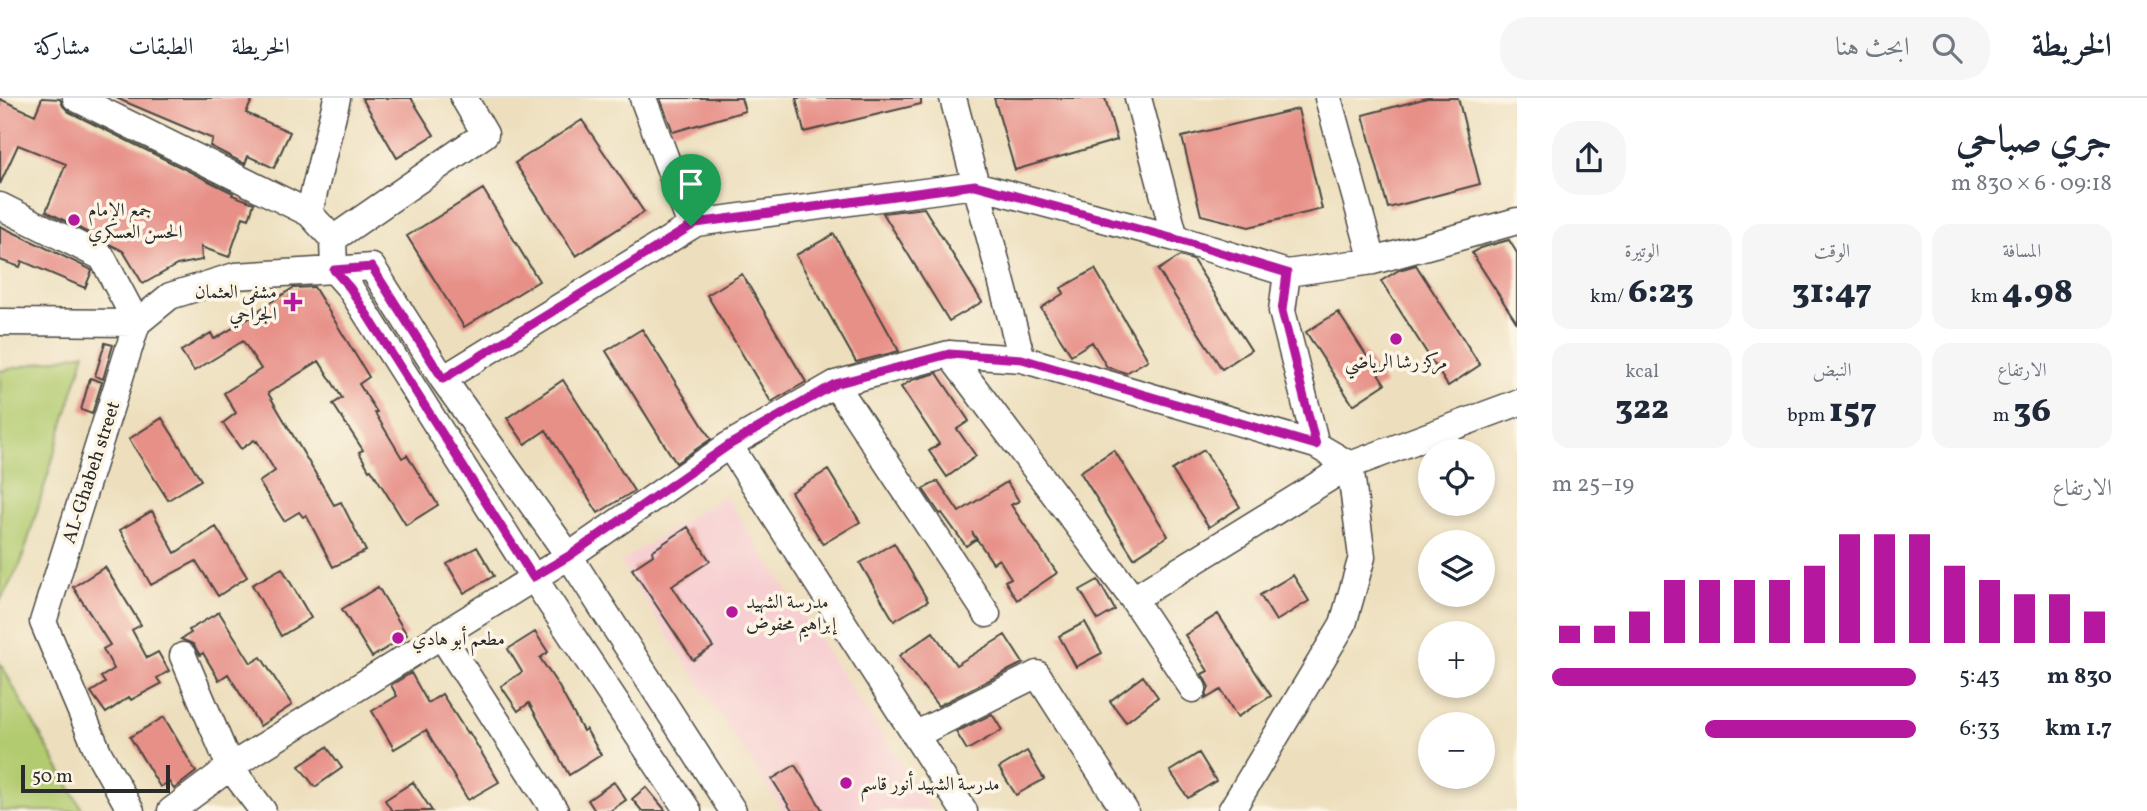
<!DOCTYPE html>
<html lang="ar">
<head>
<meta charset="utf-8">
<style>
	body { margin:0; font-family:Vollkorn,Amiri,serif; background:#f6f6f7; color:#1f2937; direction:rtl; height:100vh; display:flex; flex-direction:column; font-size:26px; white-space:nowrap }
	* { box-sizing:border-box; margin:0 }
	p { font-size:23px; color:#747a83 }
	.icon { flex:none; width:38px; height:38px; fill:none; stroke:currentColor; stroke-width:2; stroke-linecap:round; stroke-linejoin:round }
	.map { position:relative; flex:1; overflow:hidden; direction:ltr }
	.drawer { display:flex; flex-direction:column; background:#fff; width:630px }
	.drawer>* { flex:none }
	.tools { position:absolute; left:1418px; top:341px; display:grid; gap:14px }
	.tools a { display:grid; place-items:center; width:77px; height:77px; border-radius:50%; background:#fff; box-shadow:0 4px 10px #0003; font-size:35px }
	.scale { position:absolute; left:21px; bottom:18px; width:149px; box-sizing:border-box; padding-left:7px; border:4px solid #2b2b2b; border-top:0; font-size:19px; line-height:24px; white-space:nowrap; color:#2b2b2b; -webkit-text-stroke:5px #fcf5e5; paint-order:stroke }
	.pin { position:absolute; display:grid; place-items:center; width:60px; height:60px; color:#fff; margin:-72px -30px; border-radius:50% 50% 50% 0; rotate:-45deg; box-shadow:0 0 7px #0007 }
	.pin .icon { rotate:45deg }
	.round { display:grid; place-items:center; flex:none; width:74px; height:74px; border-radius:28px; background:#f6f6f7 }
	.overview { display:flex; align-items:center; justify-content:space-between; height:119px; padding:0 35px }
	h1 { font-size:38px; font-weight:800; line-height:52px }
	.figures { display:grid; grid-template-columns:repeat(3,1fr); gap:10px; height:119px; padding:7px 35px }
	.figures div { display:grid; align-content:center; border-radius:18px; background:#f6f6f7; text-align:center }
	.figures b { font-size:35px; font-weight:800 }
	.figures small { font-size:19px; font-weight:400 }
	.figures p { font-size:19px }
	.chart { height:196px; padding:14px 35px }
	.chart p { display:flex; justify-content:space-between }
	.chart svg { width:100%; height:126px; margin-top:7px; stroke:#b5179e; stroke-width:6 }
	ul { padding:0 35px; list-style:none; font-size:23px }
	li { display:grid; grid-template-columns:112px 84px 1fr; align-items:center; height:52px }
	li i { height:18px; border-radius:9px; background:#b5179e }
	header { display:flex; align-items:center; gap:42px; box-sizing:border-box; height:98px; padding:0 35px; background:#fff; border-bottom:2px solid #e0e1e3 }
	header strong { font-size:33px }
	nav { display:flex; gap:38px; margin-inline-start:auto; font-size:24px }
	.search { width:490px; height:63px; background:#f6f6f7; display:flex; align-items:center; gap:18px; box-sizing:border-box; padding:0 24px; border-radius:28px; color:#747a83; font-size:26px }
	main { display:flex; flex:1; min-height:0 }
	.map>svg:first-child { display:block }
	.built { fill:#f7cfd2 }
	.green { fill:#b2cb70; stroke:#6e7b4e; stroke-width:2 }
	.building { fill:#e79088 }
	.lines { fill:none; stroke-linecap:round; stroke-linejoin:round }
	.minor-casing { stroke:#484641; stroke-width:29 }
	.minor { stroke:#fff; stroke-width:26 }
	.route-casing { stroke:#fff; stroke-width:14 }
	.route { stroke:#b5179e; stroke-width:9 }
	.poi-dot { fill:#b5179e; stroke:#fcf5e5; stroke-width:2.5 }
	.labels { text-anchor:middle; stroke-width:7; stroke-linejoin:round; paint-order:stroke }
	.poi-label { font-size:19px; fill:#2b2b2b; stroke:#fcf5e5; text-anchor:start }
	.street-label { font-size:19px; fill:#2b2b2b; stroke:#fcf5e5 }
</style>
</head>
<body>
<header>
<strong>الخريطة</strong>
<div class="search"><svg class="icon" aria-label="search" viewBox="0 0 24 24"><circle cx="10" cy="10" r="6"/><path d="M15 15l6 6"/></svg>ابحث هنا</div>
<nav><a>الخريطة</a><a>الطبقات</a><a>مشاركة</a></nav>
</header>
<main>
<section class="drawer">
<div class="overview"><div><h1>جري صباحي</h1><p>09:18 · 6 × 830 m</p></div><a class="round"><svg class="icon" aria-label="share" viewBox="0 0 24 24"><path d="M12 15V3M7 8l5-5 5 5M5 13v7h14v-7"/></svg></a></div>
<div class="figures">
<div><p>المسافة</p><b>4.98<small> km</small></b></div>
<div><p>الوقت</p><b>31:47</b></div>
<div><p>الوتيرة</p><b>6:23<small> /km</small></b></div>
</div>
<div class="figures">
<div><p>الارتفاع</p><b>36<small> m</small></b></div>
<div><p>النبض</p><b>157<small> bpm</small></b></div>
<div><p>kcal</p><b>322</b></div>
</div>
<div class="chart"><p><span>الارتفاع</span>19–25 m</p>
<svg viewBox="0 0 160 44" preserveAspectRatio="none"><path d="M5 44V38M15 44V38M25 44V33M35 44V22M45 44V22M55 44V22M65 44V22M75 44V17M85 44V6M95 44V6M105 44V6M115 44V17M125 44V22M135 44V27M145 44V27M155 44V33"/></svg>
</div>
<ul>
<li><b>830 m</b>5:43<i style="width:100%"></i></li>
<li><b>1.7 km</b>6:33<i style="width:58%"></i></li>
</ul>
</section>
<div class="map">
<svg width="1517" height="713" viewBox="0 0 1517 713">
	<rect width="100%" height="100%" fill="#fcf5e5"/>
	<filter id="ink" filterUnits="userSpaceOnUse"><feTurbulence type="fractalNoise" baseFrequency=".0143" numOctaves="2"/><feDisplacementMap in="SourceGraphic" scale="14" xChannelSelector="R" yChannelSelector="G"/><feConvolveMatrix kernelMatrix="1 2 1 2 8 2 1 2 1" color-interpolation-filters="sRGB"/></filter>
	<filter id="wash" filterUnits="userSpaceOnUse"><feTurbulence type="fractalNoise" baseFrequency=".00686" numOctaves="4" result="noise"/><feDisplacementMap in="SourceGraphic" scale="28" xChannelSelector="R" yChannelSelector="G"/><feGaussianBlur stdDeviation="1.57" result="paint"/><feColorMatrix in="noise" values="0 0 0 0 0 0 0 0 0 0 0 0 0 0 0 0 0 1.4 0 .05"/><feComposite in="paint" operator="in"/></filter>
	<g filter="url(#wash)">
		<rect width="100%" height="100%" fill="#eddfbd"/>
		<path class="built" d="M725,397L835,566L932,712L783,713L730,633L620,464Z"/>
		<path class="green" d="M85,255L21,465L0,503V273Z
			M0,565L83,713H0Z"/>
		<g id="blocks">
			<path class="building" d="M42,0L60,1L63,8L69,14L233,95L232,97L254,105L249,121L243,119L229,159L201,149L202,162L177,167L143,186L123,153L46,113L66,66L18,47L0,86V1L35,17Z
				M116,0H253L246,15L290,34L274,70L248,58L245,66L210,48L213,41Z
				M362,0H411L434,37L397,60Z
				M660,0H741L745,13L673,34Z
				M796,0H921V6L804,34Z
				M994,0H1105L1117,42L1015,72Z
				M1427,0H1458L1480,86L1388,110L1363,17Z
				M1298,11L1322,111L1249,129L1201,117L1182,39Z
				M582,22L644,114L576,158L515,65Z
				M483,91L539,183L464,229L407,138Z
				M924,110L982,204L949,223L883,115Z
				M0,128L90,171L92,173L85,190L22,163L20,169L0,162Z
				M834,136L899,253L856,264L796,157Z
				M1509,142L1517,155V225L1472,155L1480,150Z
				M1180,158L1193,162L1251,252L1222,271L1158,172Z
				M1416,167L1480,267L1448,288L1381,183L1399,172Z
				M1095,171L1148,262L1126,275L1107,269L1092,244L1071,257L1041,210L1064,195L1061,190Z
				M742,176L806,284L771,304L707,197Z
				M314,189L369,279L359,286L377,314L375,315L402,360L407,357L438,407L406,427L371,371L369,372L359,354L363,352L333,306L342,300L319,263L268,295L334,407L341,404L366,453L333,469L306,417L303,419L299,414L284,423L259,384L275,373L257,343L256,344L254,342L241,351L223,325L236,315L224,295L261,271L243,243L194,273L181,253L211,235L214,241L260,214L259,212L293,190Z
				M1338,214L1385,286L1353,307L1306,234Z
				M642,231L711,341L676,365L606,253Z
				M105,245L113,247L103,281L95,278Z
				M937,275L969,323L957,331L976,358L947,379L929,353L939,346L901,289L912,282Z
				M90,280L102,284L92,316L81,312Z
				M563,282L634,393L598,415L546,332L525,346L507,320Z
				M162,320L201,382L168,402L129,341Z
				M1114,352L1168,438L1134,460L1080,374Z
				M1204,352L1240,409L1209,429L1172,372Z
				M828,372L860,424L823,446L791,394Z
				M938,383L959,414L1007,384L1019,403L1011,407L1057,475L1017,502L1005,483L1011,480L999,461L993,465L972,434L976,441L966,448L942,415L940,416L923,391Z
				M152,413L175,455L216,429L247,479L218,498L196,463L151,487L120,432Z
				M688,429L710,463L672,488L713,549L693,562L632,471L653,457L652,453Z
				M894,445L928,503L894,523L860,465Z
				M477,449L494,478L464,495L447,466Z
				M105,469L141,527L132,532L147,560L158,554L169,573L157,580L161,586L131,602L129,599L106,615L91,594L105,585L101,579L114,571L103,551L110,547L73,489Z
				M282,470L311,520L281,538L252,487Z
				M1293,477L1309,503L1276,523L1260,497Z
				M1098,482L1115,512L1098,522L1080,492Z
				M378,489L407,537L372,559L342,511Z
				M219,514L251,565L261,559L292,607L260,628L228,576L219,582L203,555L200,557L193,546L181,541L191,535L189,532Z
				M1218,516L1271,598L1237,619L1221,592L1205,601L1209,589L1202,576L1208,573L1185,537Z
				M1085,524L1102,555L1076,569L1059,538Z
				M535,534L548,554L540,560L558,587L583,633L586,631L601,657L569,677L529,605L518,613L501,588L522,574L508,551Z
				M933,534L956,567L1005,537L1023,565L938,608L899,558Z
				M411,575L428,605L442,596L467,635L469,634L499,684L468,702L426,632L394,651L372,613L397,598L391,587Z
				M1143,578L1158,599L1126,624L1110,603Z
				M992,616L1002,632L967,652L956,634Z
				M164,619L196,674L174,691L169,684L160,689L130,639Z
				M327,649L342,670L315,689L299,668Z
				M1027,653L1044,681L1016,697L999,670Z
				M1199,655L1216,683L1188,700L1170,673Z
				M795,667L823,713H792L772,681Z
				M413,684L432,713H392L385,702Z
				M614,684L626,702L610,713H595L588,702Z
				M646,689L666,713H642L632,701Z"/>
		</g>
	</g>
	<g filter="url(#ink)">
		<use href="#blocks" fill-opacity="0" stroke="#484641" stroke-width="2"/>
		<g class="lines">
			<defs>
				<path id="minor" d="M76,0L309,115
					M643,0L691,128
					M953,0L1022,261
					M1138,0L1175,140
					M1328,0L1373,163
					M0,108L102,159L137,225
					M333,141L485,36L464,0
					M1287,175L1282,213L1316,347
					M0,224L137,225
					M949,256L1133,501L1193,591
					M443,281L696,125L975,87L1175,140L1287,175L1373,163L1517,123
					M835,286L987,516
					M729,347L964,713
					M1133,501L1350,367L1517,305
					M441,537L555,713
					M183,558L230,669L263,713
					M915,637L1037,576L1125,713
					M131,713L99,656L43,524L137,225L170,198L235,178L334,172L333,141L309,115L337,0
					M171,713L230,669L569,458L729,347L835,286L949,256L1022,261L1316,347L1350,367L1362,459L1343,526L1231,713
					M688,713L533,479L350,190L334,172L372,169L443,281L569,458L733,713"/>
			</defs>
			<use href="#minor" class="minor-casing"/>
			<use href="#minor" class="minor"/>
		</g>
	</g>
	<g class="lines" filter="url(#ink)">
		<defs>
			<path id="route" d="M975,87L1175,141L1287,175L1282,213L1316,347L1022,261L949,256L835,286L729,347L569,458L533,479L350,190L334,172L372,169L443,281L696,125Z"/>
		</defs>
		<use href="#route" class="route-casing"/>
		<use href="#route" class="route"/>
	</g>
	<g class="poi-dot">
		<circle cx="74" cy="122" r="7"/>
		<path d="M289.5 193.5h7v7h7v7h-7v7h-7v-7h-7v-7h7z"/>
		<circle cx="1396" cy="241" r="7"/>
		<circle cx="732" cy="514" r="7"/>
		<circle cx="398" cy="540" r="7"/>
		<circle cx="846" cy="685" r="7"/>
	</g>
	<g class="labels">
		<g class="poi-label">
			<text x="88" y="118">جمع الإمام<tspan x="88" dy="22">الحسن العسكري</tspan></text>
			<text x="277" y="200" text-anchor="end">مشفى العثمان<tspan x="277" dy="22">الجراحي</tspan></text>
			<text x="1396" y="270" text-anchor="middle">مركز رشا الرياضي</text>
			<text x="746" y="510">مدرسة الشهيد<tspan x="746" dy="22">إبراهيم محفوض</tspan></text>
			<text x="412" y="547">مطعم أبو هادي</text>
			<text x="860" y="692">مدرسة الشهيد أنور قاسم</text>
		</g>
		<g class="street-label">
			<text transform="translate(90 374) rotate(-72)" y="7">AL-Ghabeh street</text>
		</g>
	</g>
</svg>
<div class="tools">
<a><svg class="icon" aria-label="locate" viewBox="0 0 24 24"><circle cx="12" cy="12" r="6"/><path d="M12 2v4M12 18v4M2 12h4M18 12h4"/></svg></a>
<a><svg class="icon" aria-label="layers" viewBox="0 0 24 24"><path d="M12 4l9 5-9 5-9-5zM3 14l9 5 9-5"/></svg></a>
<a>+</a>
<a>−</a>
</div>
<div class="scale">50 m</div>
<div class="pin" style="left:691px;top:128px;background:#1e9e55"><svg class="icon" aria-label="arrive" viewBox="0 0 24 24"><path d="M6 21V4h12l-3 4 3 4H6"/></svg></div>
</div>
</main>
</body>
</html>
